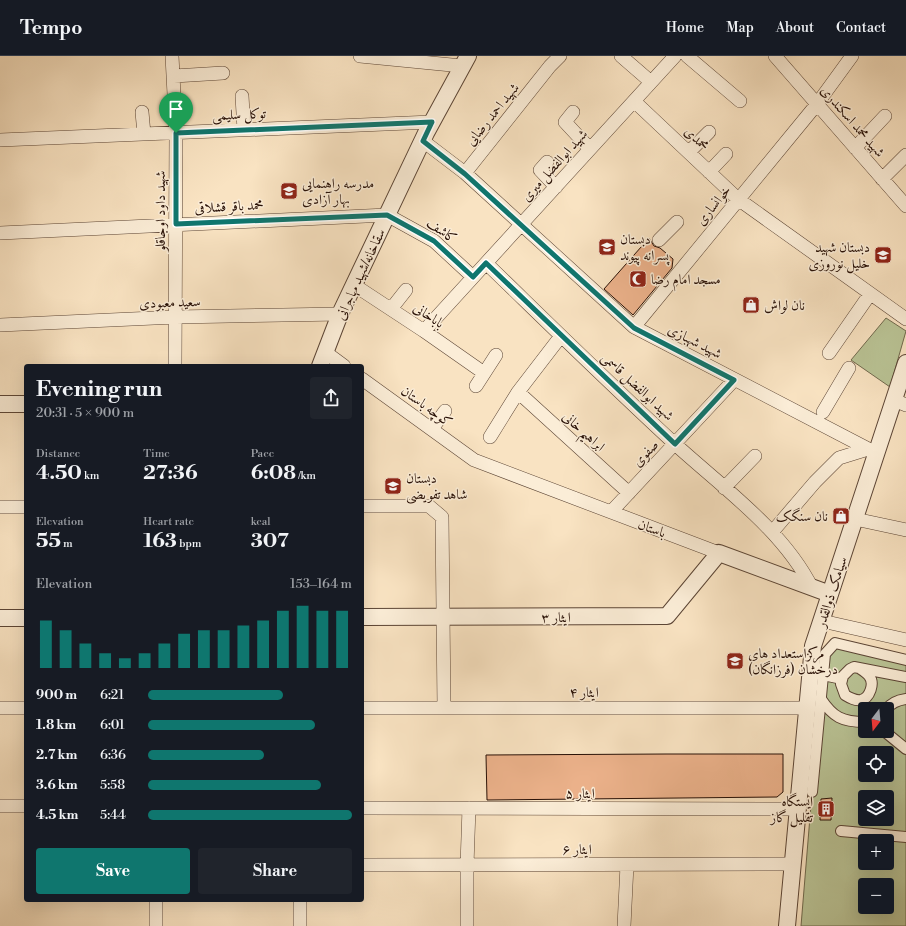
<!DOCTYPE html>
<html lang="en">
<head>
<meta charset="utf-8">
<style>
	body { margin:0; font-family:"Libre Bodoni",Amiri,serif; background:#20242c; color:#f1f3f6; height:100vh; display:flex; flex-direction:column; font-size:15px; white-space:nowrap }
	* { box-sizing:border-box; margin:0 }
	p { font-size:13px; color:#9ea1a6 }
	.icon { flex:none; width:22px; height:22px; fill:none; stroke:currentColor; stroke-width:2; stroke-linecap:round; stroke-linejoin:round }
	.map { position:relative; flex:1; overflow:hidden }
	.details { position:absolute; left:24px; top:308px; width:340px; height:538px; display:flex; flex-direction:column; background:#171b24; border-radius:4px; box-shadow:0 4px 16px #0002 }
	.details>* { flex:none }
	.needle { width:26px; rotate:196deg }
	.controls { position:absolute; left:858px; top:646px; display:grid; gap:8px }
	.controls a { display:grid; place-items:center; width:36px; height:36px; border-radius:4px; background:#171b24; box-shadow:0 4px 16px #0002; font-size:20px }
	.pin { position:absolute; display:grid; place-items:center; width:34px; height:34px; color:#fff; margin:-41px -17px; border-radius:50% 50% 50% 0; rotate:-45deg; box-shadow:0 0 4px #0007 }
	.pin .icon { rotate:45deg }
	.round { display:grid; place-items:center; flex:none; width:42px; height:42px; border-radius:4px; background:#20242c }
	.overview { display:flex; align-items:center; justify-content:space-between; height:68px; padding:0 12px }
	h1 { font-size:22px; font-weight:800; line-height:30px }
	.stats { display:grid; grid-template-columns:repeat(3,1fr); gap:6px; height:68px; padding:4px 12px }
	.stats div { display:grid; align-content:center }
	.stats b { font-size:20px; font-weight:800 }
	.stats small { font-size:11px; font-weight:400 }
	.stats p { font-size:11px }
	.chart { height:112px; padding:8px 12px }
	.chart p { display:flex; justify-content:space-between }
	.chart svg { width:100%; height:72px; margin-top:4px; stroke:#0f766e; stroke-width:6 }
	.action { display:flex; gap:8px; margin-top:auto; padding:8px 12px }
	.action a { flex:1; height:46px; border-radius:4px; background:#0f766e; color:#fff; font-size:16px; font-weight:800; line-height:46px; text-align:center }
	.action a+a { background:#20242c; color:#f1f3f6 }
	ul { padding:0 12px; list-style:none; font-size:13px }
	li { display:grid; grid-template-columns:64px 48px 1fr; align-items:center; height:30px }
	li i { height:10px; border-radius:5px; background:#0f766e }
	header { display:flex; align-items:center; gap:24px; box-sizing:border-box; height:56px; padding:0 20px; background:#171b24; border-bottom:1px solid #363941 }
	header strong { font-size:19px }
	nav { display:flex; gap:22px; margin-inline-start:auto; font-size:14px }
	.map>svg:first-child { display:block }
	.green { fill:#bac496; stroke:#716a4e; fill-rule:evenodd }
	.building { fill:#ebb18a; stroke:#281006 }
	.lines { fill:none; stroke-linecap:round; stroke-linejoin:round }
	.pedestrian-casing { stroke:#5c4535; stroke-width:12 }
	.minor-casing { stroke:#5c4535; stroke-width:14 }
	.tertiary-casing { stroke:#5c4535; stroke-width:18 }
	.pedestrian { stroke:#fbedd7; stroke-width:10 }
	.minor { stroke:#fbedd7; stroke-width:13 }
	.tertiary { stroke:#fbedd7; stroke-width:16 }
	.route-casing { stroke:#fff; stroke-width:8 }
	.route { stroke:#0f766e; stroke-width:5 }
	.labels { text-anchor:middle; stroke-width:3; stroke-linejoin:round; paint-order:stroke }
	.street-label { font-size:14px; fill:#281006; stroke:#fbedd7 }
	.poi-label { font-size:14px; fill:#281006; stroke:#fbedd7; text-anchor:start }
</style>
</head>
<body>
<header>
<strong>Tempo</strong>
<nav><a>Home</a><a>Map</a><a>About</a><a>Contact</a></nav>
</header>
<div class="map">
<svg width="906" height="870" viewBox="0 0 906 870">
	<rect width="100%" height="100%" fill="#f9e3c2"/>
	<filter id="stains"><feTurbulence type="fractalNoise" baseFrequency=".005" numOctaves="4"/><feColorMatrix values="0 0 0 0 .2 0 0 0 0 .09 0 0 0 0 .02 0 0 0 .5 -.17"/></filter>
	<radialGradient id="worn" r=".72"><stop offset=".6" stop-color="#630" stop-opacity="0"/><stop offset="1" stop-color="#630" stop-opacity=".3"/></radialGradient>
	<path class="green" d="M886,262L906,275L890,331L851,304Z
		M833,582L906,599V870H801L824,591ZM865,653H887V675H865ZM865,697H887V719H865ZM865,741H887V763H865ZM865,785H887V807H865ZM865,829H887V851H865Z"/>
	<path class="building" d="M649,182L654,190L660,192L673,203L672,212L633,259L604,233Z
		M666,698H783V736L777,741L487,744L486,699Z
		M832,742L831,764H820L821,743Z"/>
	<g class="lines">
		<defs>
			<path id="pedestrian" d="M859,612C862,614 867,617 869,620C875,627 870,642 861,644C855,645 850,642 845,639L841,628L843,620L850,613L854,611L906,621
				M823,619L842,623
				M821,643C833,661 842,666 865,666
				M887,653C891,647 899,644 906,643
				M884,675L906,693
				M812,736L825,598L835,587L906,604
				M841,775L906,781"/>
			<path id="minor" d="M172,0L176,77L175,310
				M360,0L462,10
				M621,0L651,26
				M687,0L740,45
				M775,0L906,150
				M174,20L223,17
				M242,40L244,74
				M634,45L738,143L906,263
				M142,56L144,78
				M573,56L565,66L590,93
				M0,84L432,66
				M423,85L465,117L634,271L876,397
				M855,92L885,60
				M689,96L709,76
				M547,106L540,114L556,131
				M709,116L726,98
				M465,117L550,10L560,0
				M882,123L906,99
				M0,177L387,159L434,185L473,221
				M659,184L677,166
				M486,207C549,268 611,329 675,388C722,431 783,474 812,532
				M354,229L424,275L484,317
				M391,253L406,234
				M0,269L176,261L340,258
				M634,271L817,48L852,0
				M424,275L675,0
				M325,296L344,310
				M829,297L870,238
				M362,323L474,404L719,497
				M476,330L496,299
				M518,336L629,437
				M894,344L906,349
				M823,356L849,312
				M432,373L445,355
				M490,381L518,336L561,280
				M724,432L755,400
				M362,450H429L442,461L444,652
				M0,451H26
				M611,456L734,324
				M855,463L906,474
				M773,475L815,426L839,402L868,393
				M822,565L906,584
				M0,652H26
				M362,652H807
				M0,750H26
				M362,752L798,753
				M362,809L793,808
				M156,844V870
				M300,844V870
				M467,870V809L469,752
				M624,870L627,809"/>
			<path id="tertiary" d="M320,310L340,258L426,77L468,0
				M0,348H26
				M362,561L667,560L719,497L830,538
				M0,562H26
				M787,870L813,590L906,307"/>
		</defs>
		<use href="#pedestrian" class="pedestrian-casing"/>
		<use href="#minor" class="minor-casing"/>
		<use href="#tertiary" class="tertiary-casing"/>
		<use href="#pedestrian" class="pedestrian"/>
		<use href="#minor" class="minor"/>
		<use href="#tertiary" class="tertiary"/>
	</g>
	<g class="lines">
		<defs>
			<path id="route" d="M432,66L423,85L465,118L634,272L734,324L675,388L486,207L473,221L434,185L387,159L176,168V77Z"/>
		</defs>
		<use href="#route" class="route-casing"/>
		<use href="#route" class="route"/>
	</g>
	<defs>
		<symbol id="school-square" viewBox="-11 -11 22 22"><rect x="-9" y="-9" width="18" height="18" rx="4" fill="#8f2418" stroke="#fbedd7"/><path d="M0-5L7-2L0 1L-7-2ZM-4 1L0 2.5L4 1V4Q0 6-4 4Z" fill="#fff"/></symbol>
		<symbol id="mosque-square" viewBox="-11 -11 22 22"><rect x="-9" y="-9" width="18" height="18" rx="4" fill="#8f2418" stroke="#fbedd7"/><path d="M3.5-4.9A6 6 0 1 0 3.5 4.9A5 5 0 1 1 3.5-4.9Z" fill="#fff"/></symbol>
		<symbol id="shop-square" viewBox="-11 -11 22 22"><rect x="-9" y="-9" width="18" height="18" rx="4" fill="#8f2418" stroke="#fbedd7"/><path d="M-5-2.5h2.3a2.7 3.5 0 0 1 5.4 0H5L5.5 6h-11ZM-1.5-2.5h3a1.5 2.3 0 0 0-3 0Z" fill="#fff"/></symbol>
		<symbol id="building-square" viewBox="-11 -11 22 22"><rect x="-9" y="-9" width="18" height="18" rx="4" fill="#8f2418" stroke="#fbedd7"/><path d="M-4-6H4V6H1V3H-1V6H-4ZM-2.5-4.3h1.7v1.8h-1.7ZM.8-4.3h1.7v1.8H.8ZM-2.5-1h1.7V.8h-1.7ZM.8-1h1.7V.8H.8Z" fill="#fff"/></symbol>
	</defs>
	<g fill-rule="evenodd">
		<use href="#school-square" x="279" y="125" width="20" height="20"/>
		<use href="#school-square" x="597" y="181" width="20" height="20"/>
		<use href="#school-square" x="873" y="189" width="20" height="20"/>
		<use href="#mosque-square" x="628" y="213" width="20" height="20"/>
		<use href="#shop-square" x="741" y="239" width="20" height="20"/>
		<use href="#school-square" x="383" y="420" width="20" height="20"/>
		<use href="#shop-square" x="831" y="450" width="20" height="20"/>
		<use href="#school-square" x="725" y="595" width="20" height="20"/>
		<use href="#building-square" x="816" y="743" width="20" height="20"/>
	</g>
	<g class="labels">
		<g class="street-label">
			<text transform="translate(239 58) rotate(-2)" y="5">توکل سلیمی</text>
			<text transform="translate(492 58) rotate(-51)" y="5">شهید احمد رضایی</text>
			<text transform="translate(853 65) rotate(49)" y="5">شهید محمد اسکندری</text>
			<text transform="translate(697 82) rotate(43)" y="5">محمدی</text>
			<text transform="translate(554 109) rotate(-48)" y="5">شهید ابوالفضل میری</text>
			<text transform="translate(713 149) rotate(-51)" y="5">خوانساری</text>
			<text transform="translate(229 150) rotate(-3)" y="5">محمد باقر قشلاقی</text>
			<text transform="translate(160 155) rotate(-90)" y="5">شهید داود اوجاقلو</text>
			<text transform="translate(442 174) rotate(36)" y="5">کاشف</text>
			<text transform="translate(360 218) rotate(-65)" y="5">سقاخانه/شهید مهاجرانی</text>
			<text transform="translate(170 246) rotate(-2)" y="5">سعید معبودی</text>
			<text transform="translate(429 259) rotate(34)" y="5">باباخانی</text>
			<text transform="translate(695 285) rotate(27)" y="5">شهید شهبازی</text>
			<text transform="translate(638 330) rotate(43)" y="5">شهید ابوالفضل قاسمی</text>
			<text transform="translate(427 350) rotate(36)" y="5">کوچه باستان</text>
			<text transform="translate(584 375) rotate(42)" y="5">ابراهیم خانی</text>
			<text transform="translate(645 397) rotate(-47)" y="5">صفوی</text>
			<text transform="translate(652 472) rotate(20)" y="5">باستان</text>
			<text transform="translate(831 536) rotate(-72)" y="5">سیامک ذوالقدر</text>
			<text x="556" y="566">ایثار ۳</text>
			<text x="584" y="641">ایثار ۴</text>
			<text x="580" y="742">ایثار ۵</text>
			<text x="577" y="798">ایثار ۶</text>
		</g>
		<g class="poi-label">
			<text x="302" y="132">مدرسه راهنمایی<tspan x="302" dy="16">بهار آزادی</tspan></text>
			<text x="620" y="188">دبستان<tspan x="620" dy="16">پسرانه پیوند</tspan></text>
			<text x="870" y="196" text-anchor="end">دبستان شهید<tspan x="870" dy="16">خلیل نوروزی</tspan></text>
			<text x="651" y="228">مسجد امام رضا</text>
			<text x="764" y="254">نان لواش</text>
			<text x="406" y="427">دبستان<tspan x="406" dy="16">شاهد تفویضی</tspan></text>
			<text x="828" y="465" text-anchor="end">نان سنگک</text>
			<text x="748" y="602">مرکزاستعداد های<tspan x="748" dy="16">درخشان (فرزانگان)</tspan></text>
			<text x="813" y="750" text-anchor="end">ایستگاه<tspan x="813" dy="16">تقلیل گاز</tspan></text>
		</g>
	</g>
	<rect width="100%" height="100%" filter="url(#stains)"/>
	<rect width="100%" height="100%" fill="url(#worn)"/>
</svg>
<div class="controls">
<a><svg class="needle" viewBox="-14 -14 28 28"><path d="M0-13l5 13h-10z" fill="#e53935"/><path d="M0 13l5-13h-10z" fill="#9ea1a6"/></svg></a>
<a><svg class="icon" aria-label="locate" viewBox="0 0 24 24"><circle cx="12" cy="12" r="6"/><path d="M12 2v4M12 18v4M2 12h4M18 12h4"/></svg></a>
<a><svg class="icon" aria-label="layers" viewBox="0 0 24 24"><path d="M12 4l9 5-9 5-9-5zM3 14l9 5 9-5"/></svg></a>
<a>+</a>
<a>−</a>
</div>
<div class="pin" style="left:176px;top:77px;background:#1e9e55"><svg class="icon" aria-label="arrive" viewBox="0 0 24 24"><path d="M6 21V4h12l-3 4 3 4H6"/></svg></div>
<section class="details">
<div class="overview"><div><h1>Evening run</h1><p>20:31 · 5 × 900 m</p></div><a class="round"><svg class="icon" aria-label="share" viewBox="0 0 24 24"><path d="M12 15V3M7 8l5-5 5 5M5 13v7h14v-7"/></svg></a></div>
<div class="stats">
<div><p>Distance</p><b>4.50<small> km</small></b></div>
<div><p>Time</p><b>27:36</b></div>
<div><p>Pace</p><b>6:08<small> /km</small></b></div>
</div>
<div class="stats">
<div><p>Elevation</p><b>55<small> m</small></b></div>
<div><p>Heart rate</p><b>163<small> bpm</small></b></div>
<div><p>kcal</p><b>307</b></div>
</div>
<div class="chart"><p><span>Elevation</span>153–164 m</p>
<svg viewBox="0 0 160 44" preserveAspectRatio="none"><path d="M5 44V15M15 44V21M25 44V29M35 44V35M45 44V38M55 44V35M65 44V29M75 44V23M85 44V21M95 44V21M105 44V18M115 44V15M125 44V9M135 44V6M145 44V9M155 44V9"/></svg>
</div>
<ul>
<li><b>900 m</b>6:21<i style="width:66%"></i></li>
<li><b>1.8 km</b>6:01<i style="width:82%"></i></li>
<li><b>2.7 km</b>6:36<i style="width:57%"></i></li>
<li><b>3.6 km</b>5:58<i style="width:85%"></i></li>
<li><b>4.5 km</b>5:44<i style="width:100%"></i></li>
</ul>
<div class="action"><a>Save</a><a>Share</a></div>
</section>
</div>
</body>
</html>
